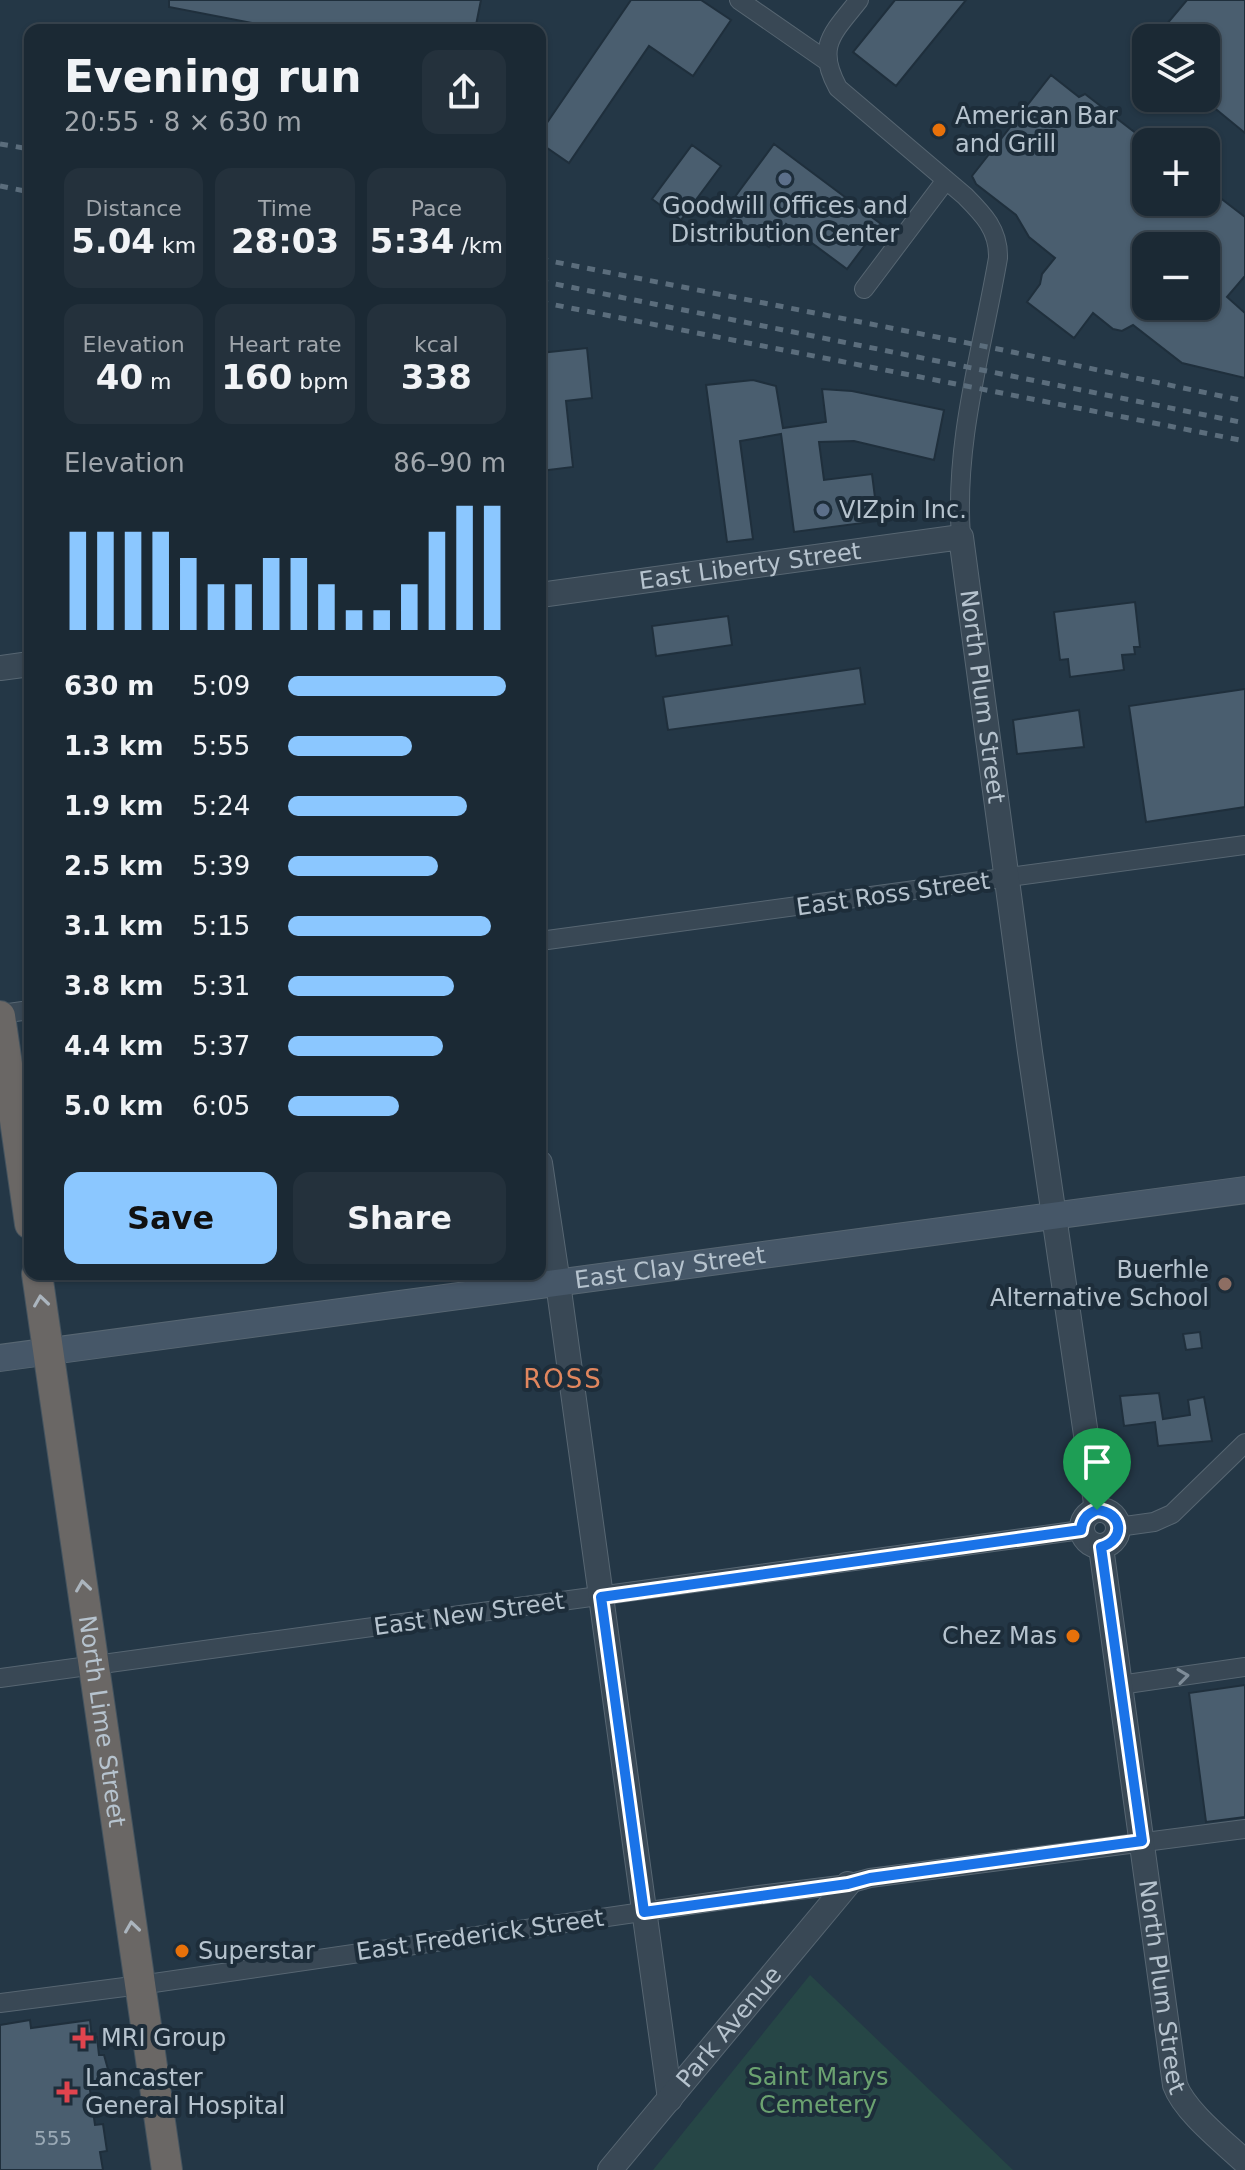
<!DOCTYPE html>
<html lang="en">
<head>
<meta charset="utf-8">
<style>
	body { margin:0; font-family:"DejaVu Sans",sans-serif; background:#24313c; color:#f1f3f6; height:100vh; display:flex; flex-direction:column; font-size:30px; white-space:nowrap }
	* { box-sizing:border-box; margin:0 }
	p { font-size:26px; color:#a0a6ac }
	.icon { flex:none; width:44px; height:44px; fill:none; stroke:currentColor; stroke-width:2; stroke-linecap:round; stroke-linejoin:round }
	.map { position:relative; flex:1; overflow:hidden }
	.panel { position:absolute; left:24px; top:24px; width:522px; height:1256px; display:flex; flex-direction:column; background:#1b2934; border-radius:16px; box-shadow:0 2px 6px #0004,0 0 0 2px #39454f }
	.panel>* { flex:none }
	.controls { position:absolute; left:1132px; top:24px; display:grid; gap:16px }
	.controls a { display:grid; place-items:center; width:88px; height:88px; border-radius:16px; background:#1b2934; box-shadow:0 2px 6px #0004,0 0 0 2px #39454f; font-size:40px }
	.pin { position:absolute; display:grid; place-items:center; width:68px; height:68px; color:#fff; margin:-82px -34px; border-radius:50% 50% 50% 0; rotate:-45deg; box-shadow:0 0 8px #0007 }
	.pin .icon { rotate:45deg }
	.round { display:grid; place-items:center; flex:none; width:84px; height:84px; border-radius:16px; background:#24313c }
	.overview { display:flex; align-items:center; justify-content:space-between; height:136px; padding:0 40px }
	h1 { font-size:44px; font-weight:700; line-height:60px }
	.stats { display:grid; grid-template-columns:repeat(3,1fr); gap:12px; height:136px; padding:8px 40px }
	.stats div { display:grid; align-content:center; border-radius:16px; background:#24313c; text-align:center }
	.stats b { font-size:34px; font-weight:700 }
	.stats small { font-size:22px; font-weight:400 }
	.stats p { font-size:22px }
	.chart { height:224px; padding:16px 40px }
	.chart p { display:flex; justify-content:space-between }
	.chart svg { width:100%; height:144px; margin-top:8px; stroke:#8bc7ff; stroke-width:6 }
	.cta { display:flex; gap:16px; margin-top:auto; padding:16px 40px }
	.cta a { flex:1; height:92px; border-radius:16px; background:#8bc7ff; color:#111; font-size:32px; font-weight:700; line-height:92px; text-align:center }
	.cta a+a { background:#24313c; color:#f1f3f6 }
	ul { padding:0 40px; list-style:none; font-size:26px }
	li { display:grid; grid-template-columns:128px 96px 1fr; align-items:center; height:60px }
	li i { height:20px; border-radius:10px; background:#8bc7ff }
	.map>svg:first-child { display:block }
	.green { fill:#264646 }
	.building { fill:#4a5e6f; stroke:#1f2f3c; stroke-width:2; fill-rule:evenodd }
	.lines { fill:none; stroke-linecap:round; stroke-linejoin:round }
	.minor-casing { stroke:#576672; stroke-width:20 }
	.tertiary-casing { stroke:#576672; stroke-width:26 }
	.secondary-casing { stroke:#576672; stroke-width:28 }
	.trunk-casing { stroke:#43535f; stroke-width:32 }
	.minor { stroke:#394855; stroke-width:18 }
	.tertiary { stroke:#394855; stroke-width:24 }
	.secondary { stroke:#465768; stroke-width:26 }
	.trunk { stroke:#6a6765; stroke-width:30 }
	.rail { stroke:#5b6d7c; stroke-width:5; stroke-dasharray:8 8; stroke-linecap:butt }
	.oneway { stroke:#abb5be }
	.oneway2 { stroke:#7e8c98 }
	.route-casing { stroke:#fff; stroke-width:16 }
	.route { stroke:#1a73e8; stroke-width:10 }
	.food-dot { fill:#e8710a; stroke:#1d2d3a; stroke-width:3 }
	.service-dot { fill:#5c6f8a; stroke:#1d2d3a; stroke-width:3 }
	.education-dot { fill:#8d6e63; stroke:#1d2d3a; stroke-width:3 }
	.health-dot { fill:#e0444e; stroke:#1d2d3a; stroke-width:3 }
	.labels { text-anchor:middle; stroke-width:8; stroke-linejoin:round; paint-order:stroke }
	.number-label { font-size:20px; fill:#9baab6 }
	.poi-label { font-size:24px; fill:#b6c3ce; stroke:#1d2d3a; text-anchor:start }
	.street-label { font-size:24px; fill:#b6c3ce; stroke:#1d2d3a }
	.park-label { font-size:24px; fill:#6ba270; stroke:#1d2d3a }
	.neighbourhood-label { font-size:26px; letter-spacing:2px; fill:#e1865e; stroke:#1d2d3a }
</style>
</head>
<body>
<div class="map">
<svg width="1245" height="2170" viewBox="0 0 1245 2170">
	<rect width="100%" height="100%" fill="#243746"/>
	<path class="green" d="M810,1975L1013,2170H653Z"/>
	<path class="building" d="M169,0H481L475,30H289L169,7Z
		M631,0H701L731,20L693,76L649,46L569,163L540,143V133Z
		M895,0H966L896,86L853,52Z
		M1187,0H1245V133L1206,101V38H1155Z
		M1051,75L1079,97L1085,94L1146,141V202H1206V187L1245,217V276L1227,297L1245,313V378L1182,363L1133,325L1122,331L1113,329L1093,313L1074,338L1027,302L1040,284L1042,274L1055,258L1029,237L1016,215L976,184L972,176ZM1146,246H1206V306H1146Z
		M774,144L881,224L847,269L786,224L769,247L723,213Z
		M692,145L721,166L681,220L652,199Z
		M587,348L592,398L566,401L573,467L540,471V353Z
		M753,380L776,386L783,428L826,422L822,389L852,391L944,410L934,460L854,441L819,442L824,480L872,474L878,521L794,532L781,434L740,441L753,539L727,542L706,385Z
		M1135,602L1140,647H1134L1135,654L1122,655L1124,670L1070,677L1068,659L1060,660L1054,612Z
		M728,616L732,645L656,656L652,626Z
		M860,668L865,704L668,730L663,697Z
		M1245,689V807L1146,822L1129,706Z
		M1079,710L1084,747L1017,754L1013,720Z
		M1200,1332L1202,1348L1186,1350L1183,1334Z
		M1159,1393L1163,1419L1190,1415L1188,1400L1204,1397L1212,1441L1158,1446L1155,1422L1124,1426L1120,1396Z
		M1245,1685V1817L1206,1822L1189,1693Z
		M30,2020L31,2028L90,2020L92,2038L97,2037L99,2055H104L111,2080L89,2083L95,2125L103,2124L107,2151L100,2152L103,2170H0V2025Z"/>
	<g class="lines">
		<defs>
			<path id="minor" d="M739,0L827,61
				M859,0C833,33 815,46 838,88L965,196C983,214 999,230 998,258C982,351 954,442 961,537
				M864,289L946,180
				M540,941L1245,845
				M0,1014L30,1010
				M1118,1527L1154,1522L1172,1514L1245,1443
				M0,1678L1081,1530
				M1120,1685L1245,1667
				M0,2003L140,1985L759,1895L848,1884L870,1878L1245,1829"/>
			<g id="tertiary">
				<path id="s1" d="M540,595L961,537L1030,1052L1097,1510"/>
				<path d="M0,668L30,664"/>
				<path d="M540,1163L558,1283L670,2099"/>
				<circle cx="1100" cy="1528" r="18"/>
				<path id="s2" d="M1101,1547L1175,2085C1185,2112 1224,2142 1245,2162"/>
				<path id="s3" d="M610,2170L848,1884"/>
			</g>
			<g id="secondary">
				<path id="s4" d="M0,1358L1245,1190"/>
			</g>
			<g id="trunk">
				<path d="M0,1016L30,1224"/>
				<path id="s5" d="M37,1274L167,2170"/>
			</g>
		</defs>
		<use href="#minor" class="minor-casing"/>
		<use href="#tertiary" class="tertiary-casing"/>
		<use href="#secondary" class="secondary-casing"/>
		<use href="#trunk" class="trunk-casing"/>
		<use href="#minor" class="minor"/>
		<use href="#tertiary" class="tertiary"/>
		<use href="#secondary" class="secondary"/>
		<use href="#trunk" class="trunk"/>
		<path class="rail" d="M0,144L30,149
			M0,186L30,192
			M540,259L1003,350L1245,401
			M540,281L1245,423
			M540,302L1245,441"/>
	</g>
	<defs><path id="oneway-chevron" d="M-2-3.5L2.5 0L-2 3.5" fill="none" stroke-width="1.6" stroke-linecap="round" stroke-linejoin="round" transform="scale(2)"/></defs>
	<g class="oneway">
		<use href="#oneway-chevron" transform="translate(41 1301) rotate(-98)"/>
		<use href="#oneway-chevron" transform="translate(83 1586) rotate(-98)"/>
		<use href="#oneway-chevron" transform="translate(132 1927) rotate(-98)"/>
	</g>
	<use class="oneway2" href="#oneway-chevron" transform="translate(1183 1676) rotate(-8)"/>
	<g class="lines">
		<defs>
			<path id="route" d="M1097,1510C1123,1512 1126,1540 1101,1547L1142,1841L870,1878L848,1884L644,1912L601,1597L1081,1530C1082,1519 1087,1514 1097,1510Z"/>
		</defs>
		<use href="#route" class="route-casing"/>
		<use href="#route" class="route"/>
	</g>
	<g class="food-dot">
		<circle cx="939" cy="130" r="8"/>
		<circle cx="1073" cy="1636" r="8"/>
		<circle cx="182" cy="1951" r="8"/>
	</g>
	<g class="service-dot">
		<circle cx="785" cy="179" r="8"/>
		<circle cx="823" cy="510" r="8"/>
	</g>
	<circle class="education-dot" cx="1225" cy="1284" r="8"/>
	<g class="health-dot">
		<path d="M79 2026h8v8h8v8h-8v8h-8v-8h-8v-8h8z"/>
		<path d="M63 2080h8v8h8v8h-8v8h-8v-8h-8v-8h8z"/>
	</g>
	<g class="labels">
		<g class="number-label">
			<text x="53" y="2145">555</text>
		</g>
		<g class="poi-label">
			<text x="955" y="124">American Bar<tspan x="955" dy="28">and Grill</tspan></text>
			<text x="785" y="214" text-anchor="middle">Goodwill Offices and<tspan x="785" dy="28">Distribution Center</tspan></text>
			<text x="839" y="518">VIZpin Inc.</text>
			<text x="1209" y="1278" text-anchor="end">Buerhle<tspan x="1209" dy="28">Alternative School</tspan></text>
			<text x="1057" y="1644" text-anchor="end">Chez Mas</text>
			<text x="198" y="1959">Superstar</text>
			<text x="101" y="2046">MRI Group</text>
			<text x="85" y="2086">Lancaster<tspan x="85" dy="28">General Hospital</tspan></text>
		</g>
		<g class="street-label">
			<text dy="8" stroke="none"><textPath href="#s1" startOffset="212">East Liberty Street</textPath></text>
			<text dy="8" stroke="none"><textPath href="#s1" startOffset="586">North Plum Street</textPath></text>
			<text transform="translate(893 894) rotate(-8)" y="8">East Ross Street</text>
			<text dy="8" stroke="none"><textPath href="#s4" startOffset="676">East Clay Street</textPath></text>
			<text transform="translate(469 1614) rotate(-8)" y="8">East New Street</text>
			<text dy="8" stroke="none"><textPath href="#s5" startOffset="452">North Lime Street</textPath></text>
			<text transform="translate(480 1935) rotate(-8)" y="8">East Frederick Street</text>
			<text dy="8" stroke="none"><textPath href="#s2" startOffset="444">North Plum Street</textPath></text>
			<text dy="8" stroke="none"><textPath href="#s3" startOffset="186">Park Avenue</textPath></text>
		</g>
		<g class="park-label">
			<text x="818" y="2085">Saint Marys<tspan x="818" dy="28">Cemetery</tspan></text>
		</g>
		<g class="neighbourhood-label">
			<text x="563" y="1388">ROSS</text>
		</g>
	</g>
</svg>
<div class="controls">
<a><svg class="icon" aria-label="layers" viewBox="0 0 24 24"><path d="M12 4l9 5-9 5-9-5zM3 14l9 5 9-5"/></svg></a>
<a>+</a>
<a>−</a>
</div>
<div class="pin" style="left:1097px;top:1510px;background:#1e9e55"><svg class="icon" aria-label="arrive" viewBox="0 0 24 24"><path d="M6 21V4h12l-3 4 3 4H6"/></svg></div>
<section class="panel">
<div class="overview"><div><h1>Evening run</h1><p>20:55 · 8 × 630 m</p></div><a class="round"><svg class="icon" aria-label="share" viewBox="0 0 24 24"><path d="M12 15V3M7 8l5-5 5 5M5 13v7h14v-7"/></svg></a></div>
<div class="stats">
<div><p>Distance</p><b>5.04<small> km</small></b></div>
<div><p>Time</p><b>28:03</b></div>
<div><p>Pace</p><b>5:34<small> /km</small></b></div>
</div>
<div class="stats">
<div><p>Elevation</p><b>40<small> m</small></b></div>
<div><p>Heart rate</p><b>160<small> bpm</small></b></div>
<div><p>kcal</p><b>338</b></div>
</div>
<div class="chart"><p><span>Elevation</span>86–90 m</p>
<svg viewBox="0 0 160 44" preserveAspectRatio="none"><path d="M5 44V14M15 44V14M25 44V14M35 44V14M45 44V22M55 44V30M65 44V30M75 44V22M85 44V22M95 44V30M105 44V38M115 44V38M125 44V30M135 44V14M145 44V6M155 44V6"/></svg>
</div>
<ul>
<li><b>630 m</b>5:09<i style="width:100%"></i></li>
<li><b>1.3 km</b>5:55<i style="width:57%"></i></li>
<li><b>1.9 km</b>5:24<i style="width:82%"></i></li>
<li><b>2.5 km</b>5:39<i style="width:69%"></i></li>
<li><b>3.1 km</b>5:15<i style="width:93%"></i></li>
<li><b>3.8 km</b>5:31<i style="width:76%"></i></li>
<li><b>4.4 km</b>5:37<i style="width:71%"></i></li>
<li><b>5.0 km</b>6:05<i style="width:51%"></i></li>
</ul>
<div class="cta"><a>Save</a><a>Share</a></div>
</section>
</div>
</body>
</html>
